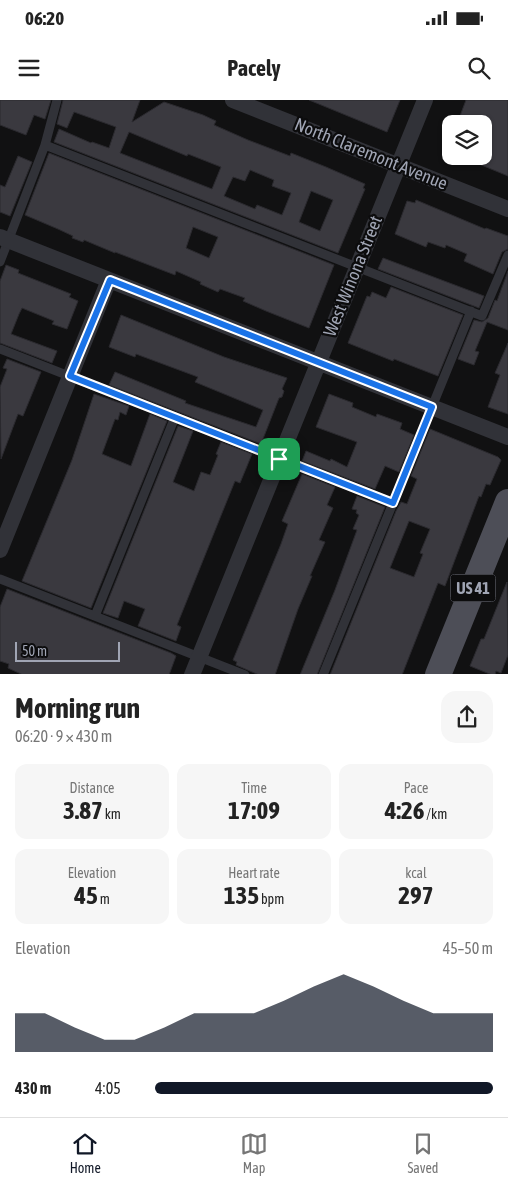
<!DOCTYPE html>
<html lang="en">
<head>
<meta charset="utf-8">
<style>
	body { margin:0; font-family:"Asap Condensed",sans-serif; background:#f6f6f6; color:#222; height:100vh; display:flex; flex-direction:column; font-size:19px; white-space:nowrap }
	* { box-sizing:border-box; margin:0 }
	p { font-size:16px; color:#767676 }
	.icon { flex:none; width:28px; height:28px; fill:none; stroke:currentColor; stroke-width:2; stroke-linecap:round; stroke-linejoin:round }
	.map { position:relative; height:574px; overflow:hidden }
	.sheet { display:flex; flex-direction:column; background:#fff; flex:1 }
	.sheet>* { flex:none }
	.controls { position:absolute; left:442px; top:15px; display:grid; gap:10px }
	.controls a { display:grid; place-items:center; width:50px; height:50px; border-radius:10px; background:#fff; box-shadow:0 1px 4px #0004; font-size:25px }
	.scale { position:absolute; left:15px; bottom:12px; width:105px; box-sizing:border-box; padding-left:5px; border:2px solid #a0a5b4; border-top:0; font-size:14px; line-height:18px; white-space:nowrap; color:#a0a5b4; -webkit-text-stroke:4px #0c0c0d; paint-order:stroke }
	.pin { position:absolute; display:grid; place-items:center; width:42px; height:42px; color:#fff; margin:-21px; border-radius:10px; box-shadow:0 2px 8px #0006 }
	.round { display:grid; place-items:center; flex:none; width:52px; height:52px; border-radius:15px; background:#f6f6f6 }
	.headline { display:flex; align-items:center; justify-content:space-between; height:85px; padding:0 15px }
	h1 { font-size:28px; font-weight:700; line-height:38px }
	.metrics { display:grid; grid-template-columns:repeat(3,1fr); gap:8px; height:85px; padding:5px 15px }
	.metrics div { display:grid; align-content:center; border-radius:12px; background:#f6f6f6; text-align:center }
	.metrics b { font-size:25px; font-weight:700 }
	.metrics small { font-size:14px; font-weight:400 }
	.metrics p { font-size:14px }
	.chart { height:140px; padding:10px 15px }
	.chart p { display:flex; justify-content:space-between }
	.chart svg { width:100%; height:90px; margin-top:5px; fill:#111827; opacity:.7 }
	ul { padding:0 15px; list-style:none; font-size:16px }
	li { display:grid; grid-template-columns:80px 60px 1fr; align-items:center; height:38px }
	li i { height:12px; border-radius:6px; background:#111827 }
	.status { display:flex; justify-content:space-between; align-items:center; height:35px; padding:0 25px; background:#fff; direction:ltr }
	.status svg { height:14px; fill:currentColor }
	header { display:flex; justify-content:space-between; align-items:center; height:65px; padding:0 15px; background:#fff; font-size:22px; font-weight:700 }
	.tab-bar { display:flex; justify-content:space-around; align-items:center; height:70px; border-top:1px solid #e0e0e0; background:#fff; font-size:14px; color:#767676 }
	.tab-bar a { display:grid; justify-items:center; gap:2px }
	.tab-bar .active { color:#111827 }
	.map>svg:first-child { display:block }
	.building { fill:#3a393f; stroke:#2b2a2f; fill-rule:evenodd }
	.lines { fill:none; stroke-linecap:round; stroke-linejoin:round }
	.service { stroke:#313238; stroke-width:9 }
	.minor { stroke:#313238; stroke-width:16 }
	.primary { stroke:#4d4e57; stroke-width:26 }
	.route-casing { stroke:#fff; stroke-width:10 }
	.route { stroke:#1a73e8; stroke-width:6 }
	.labels { text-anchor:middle; stroke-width:4.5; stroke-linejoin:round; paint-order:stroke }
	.shield { fill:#0c0c0d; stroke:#747782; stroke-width:1 }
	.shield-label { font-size:16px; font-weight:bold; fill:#a0a5b4 }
	.street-label { font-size:18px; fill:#a0a5b4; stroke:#0c0c0d }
</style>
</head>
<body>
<div class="status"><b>06:20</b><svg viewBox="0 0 49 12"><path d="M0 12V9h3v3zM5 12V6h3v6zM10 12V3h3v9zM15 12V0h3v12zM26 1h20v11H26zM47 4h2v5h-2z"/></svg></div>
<header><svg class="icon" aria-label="menu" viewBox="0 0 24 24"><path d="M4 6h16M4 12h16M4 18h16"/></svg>Pacely<svg class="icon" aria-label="search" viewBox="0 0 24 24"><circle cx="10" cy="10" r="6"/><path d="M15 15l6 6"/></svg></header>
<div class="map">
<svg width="508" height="575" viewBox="0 0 508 575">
	<rect width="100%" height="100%" fill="#111112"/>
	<path class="building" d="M0,0H51L45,19L34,15L26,35L0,25Z
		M63,0H140L132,22L164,2L203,15L216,21L214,25L248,40L290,56L291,53L326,67L365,84L363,88L365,89L338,153L54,42L59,29L91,43L92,42L109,48L116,27L74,12L67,28L57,24ZM129,32L187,56L188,54L221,67L212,89L120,53ZM250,70L274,80L272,86L291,93L282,115L257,105L255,109L224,96L233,77L245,81ZM311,91L333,100L320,131L299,122Z
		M309,0H400L387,32Z
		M466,0H508V76L462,57L484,56V24H457Z
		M49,53L334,165L309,228L266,211L243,201L245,198L220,189L218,192L200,184L201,182L176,171L175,175L115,152V153L84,140L83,142L72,138L73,136L58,129L25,115ZM193,127L218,137L209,158L186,148Z
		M18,56L32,62L10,116L0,112V85L5,87Z
		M416,100L485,129L486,128L508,136V149L502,152L493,174L464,161L467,154L446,145L445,148L428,142L426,147L395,134L407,101L415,103Z
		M383,158L484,196L479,208L378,169Z
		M6,165L19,170L18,173L71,194L69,197L78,201L67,229L52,224L54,221L22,208L19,214L11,234L57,251L52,263L0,243V181Z
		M508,171V230L487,222L475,251L479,252L474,265L458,259L474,220L482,222L488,218L495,200L497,201Z
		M391,187L463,215L438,276L394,259L393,261L348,243L367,196L370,197L372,192L386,198Z
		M121,215L224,257L287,278L282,289L284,291L282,297L279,298L261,344L109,285L115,272L186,301L185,303L256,327L263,310L195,282L198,277L136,254L135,257L109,247Z
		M508,243V314L488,307L500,275L495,273Z
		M7,259L41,272L23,316L18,314L1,359L0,287L7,269L3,268Z
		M94,294L129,306L126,315L120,312L118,320L115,319L102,354L131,366L150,314L167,321L91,508L22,481L72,360Z
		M329,294L353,303L352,307L376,317L377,314L402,323L400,329L414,335L399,372L385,366L375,389L302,361L306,351L330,361L331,359L347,367L357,342L316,327Z
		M178,326L193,331L173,382L194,391L201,372L210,375L218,355L216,354L221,342L252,354L240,383L235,381L220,418L177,525L181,527L176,541L138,526L145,509L124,501L118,518L103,513Z
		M430,329L498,357L501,360L490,385L486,384L481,397L479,396L445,486L438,483L402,575H330L396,411L401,402L407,404L417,379L411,376ZM409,421L430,429L420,453L423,454L414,477L390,468Z
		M302,374L335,387L327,405L333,408L319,440L325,442L310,476H312L298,509L275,575H259L236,565L237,562L233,560L281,444L288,424L282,421Z
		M357,396L385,407L317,575H300L335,490L357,430L353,429L359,415L356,413L357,410L352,409Z
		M507,482L508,555L501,573L496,571L495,575H492L470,566L481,539H484Z
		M7,489L171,553L176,556L169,575H23L8,568L9,564L0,561V507Z"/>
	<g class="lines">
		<path class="service" d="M45,45L482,216L508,155
			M0,162L45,45L57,0
			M0,249L393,403
			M0,479L245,575
			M95,516L175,317
			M323,575L471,211"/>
		<path class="minor" d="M233,0L508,109
			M0,137L508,337
			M0,450L109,180
			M192,575L425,0"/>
		<path class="primary" d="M438,575L508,402"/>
	</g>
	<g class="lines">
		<defs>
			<path id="route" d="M110,180L432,307L393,403L70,276Z"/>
		</defs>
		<use href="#route" class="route-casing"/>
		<use href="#route" class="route"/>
	</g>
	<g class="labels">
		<rect class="shield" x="450.5" y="474.5" width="45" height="27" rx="4"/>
		<g class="shield-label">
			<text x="473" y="494">US 41</text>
		</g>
		<g class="street-label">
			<text transform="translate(371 54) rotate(22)" y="6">North Claremont Avenue</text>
			<text transform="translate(353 176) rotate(-68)" y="6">West Winona Street</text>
		</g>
	</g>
</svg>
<div class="controls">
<a><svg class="icon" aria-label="layers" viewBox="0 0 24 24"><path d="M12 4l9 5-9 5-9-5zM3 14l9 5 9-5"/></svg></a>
</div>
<div class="scale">50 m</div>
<div class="pin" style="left:279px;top:359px;background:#1e9e55"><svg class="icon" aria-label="arrive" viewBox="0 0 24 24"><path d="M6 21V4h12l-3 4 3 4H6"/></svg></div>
</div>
<section class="sheet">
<div class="headline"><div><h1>Morning run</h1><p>06:20 · 9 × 430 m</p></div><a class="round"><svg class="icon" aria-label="share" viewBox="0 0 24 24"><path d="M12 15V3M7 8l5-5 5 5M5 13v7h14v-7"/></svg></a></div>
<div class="metrics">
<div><p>Distance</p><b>3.87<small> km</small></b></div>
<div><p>Time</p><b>17:09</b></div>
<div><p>Pace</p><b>4:26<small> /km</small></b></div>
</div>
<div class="metrics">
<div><p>Elevation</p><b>45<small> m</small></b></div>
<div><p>Heart rate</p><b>135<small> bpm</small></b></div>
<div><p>kcal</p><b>297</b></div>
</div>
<div class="chart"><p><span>Elevation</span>45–50 m</p>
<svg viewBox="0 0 160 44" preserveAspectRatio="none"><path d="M0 44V25L10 25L20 32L30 38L40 38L50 32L60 25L70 25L80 25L90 19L100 12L110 6L120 12L130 19L140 25L150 25L160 25V44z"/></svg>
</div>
<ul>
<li><b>430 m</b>4:05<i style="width:100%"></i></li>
</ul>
</section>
<nav class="tab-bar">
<a class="active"><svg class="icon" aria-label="home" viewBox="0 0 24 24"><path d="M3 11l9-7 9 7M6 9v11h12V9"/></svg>Home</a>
<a><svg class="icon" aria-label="map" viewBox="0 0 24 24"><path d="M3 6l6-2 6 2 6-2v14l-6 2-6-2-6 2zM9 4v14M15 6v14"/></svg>Map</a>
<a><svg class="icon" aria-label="saved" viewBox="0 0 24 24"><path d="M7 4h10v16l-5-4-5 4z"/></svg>Saved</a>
</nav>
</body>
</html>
